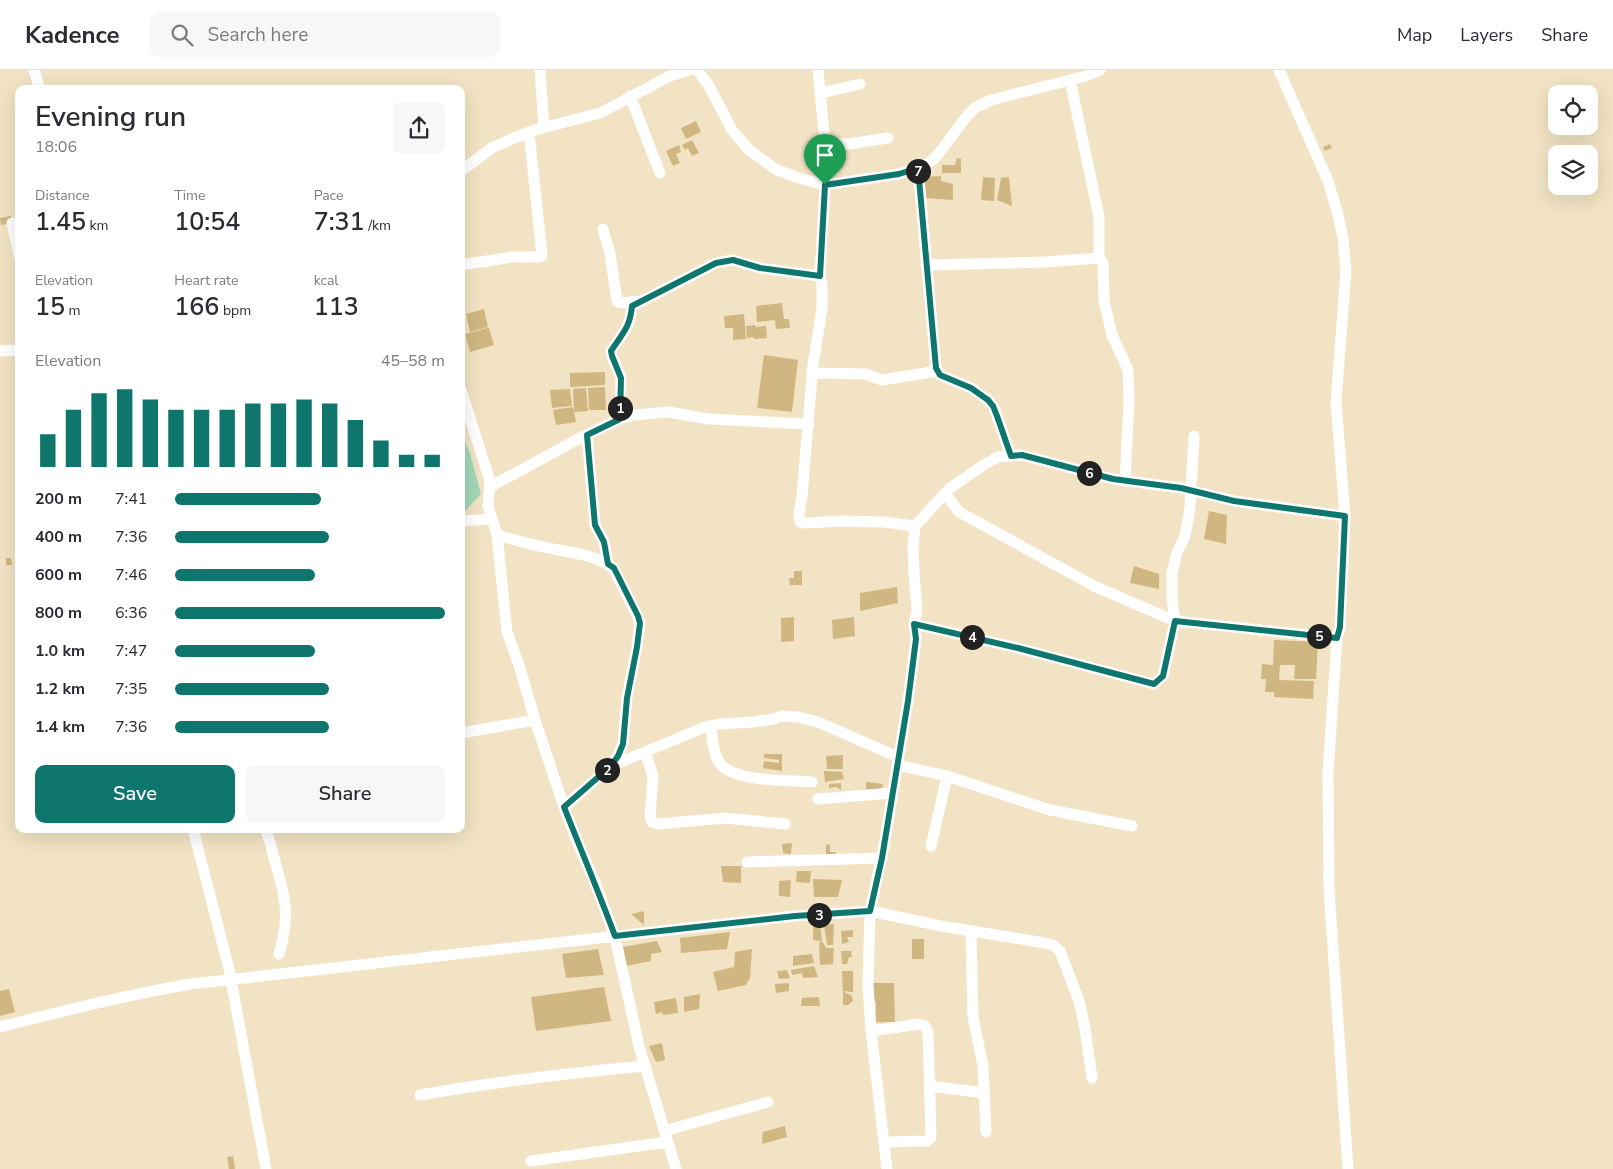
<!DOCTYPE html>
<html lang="en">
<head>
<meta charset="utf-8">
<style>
	body { margin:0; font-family:"Nunito Sans",sans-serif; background:#f7f7f7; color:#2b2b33; height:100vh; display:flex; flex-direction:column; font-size:19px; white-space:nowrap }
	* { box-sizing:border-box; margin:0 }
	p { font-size:16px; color:#7c7c81 }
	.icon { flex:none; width:28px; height:28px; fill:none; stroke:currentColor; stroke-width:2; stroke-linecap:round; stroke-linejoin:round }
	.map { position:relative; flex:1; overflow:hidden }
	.details { position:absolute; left:15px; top:15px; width:450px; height:748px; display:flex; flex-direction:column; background:#fff; border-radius:10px; box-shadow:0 5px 20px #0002 }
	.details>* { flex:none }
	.fabs { position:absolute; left:1548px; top:15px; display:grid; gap:10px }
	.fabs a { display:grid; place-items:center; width:50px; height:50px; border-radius:10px; background:#fff; box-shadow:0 5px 20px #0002; font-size:25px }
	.pin { position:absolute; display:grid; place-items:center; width:42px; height:42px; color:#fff; margin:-51px -21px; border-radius:50% 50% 50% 0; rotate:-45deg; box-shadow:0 0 5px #0007 }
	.pin .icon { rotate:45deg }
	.km { position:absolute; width:25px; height:25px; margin:-12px; border-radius:50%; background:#222; color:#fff; font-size:14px; line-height:25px; text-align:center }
	.round { display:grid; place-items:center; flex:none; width:52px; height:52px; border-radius:10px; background:#f7f7f7 }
	.head { display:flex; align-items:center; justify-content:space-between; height:85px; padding:0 20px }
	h1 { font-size:28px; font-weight:600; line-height:38px }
	.figures { display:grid; grid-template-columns:repeat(3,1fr); gap:8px; height:85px; padding:5px 20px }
	.figures div { display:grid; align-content:center }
	.figures b { font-size:25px; font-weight:600 }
	.figures small { font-size:14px; font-weight:400 }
	.figures p { font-size:14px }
	.chart { height:140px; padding:10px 20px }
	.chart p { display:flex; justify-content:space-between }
	.chart svg { width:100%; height:90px; margin-top:5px; stroke:#0f766e; stroke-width:6 }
	.action { display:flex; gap:10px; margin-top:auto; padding:10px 20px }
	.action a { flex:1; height:58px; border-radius:10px; background:#0f766e; color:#fff; font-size:20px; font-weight:600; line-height:58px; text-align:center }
	.action a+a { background:#f7f7f7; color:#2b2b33 }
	ul { padding:0 20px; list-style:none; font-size:16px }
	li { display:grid; grid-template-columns:80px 60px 1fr; align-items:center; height:38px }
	li i { height:12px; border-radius:6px; background:#0f766e }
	header { display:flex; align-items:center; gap:30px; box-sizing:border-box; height:70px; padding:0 25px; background:#fff; border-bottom:1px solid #e1e1e2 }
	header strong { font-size:24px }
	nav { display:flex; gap:28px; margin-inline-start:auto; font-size:18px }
	.search { width:350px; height:45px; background:#f7f7f7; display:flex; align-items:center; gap:12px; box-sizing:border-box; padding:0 18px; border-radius:10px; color:#7c7c81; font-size:19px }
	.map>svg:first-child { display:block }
	.green { fill:#a3d6b7 }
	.building { fill:#d0b781 }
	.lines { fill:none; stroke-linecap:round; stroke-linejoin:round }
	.minor { stroke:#fff; stroke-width:11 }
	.route-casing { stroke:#fff; stroke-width:10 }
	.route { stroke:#0f766e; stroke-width:6 }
</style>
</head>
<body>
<header>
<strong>Kadence</strong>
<div class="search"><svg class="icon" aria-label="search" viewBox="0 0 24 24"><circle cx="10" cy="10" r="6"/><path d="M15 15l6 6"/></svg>Search here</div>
<nav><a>Map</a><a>Layers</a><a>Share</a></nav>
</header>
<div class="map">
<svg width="1613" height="1099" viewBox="0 0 1613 1099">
	<rect width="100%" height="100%" fill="#f1e3c3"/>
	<path class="green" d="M461,362L470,383L481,424L466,440H461Z"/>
	<path class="building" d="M696,51L701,62L686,69L681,58Z
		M692,70L699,83L692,86L688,78L685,80L682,75Z
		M1330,74L1332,78L1325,81L1323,77Z
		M679,75L681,82L676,84L680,93L673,96L666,81Z
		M957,88L961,89V103H942V95H955Z
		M941,106V111L953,114V130L924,128L923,107Z
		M983,107L995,108L994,131L981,130Z
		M1009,107L1012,136L997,130L1001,108Z
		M11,146L12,153L1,155L0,148Z
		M782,233L784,249H789L790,258L776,259L775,250L757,252L756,236Z
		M484,239L488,257L470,262L466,244Z
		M744,244L746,269L733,270V258H725L724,246Z
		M755,255L756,257L766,256L767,268L754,269L753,267L747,268L746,256Z
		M487,258H489L494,275L470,282L465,264Z
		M764,285L798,290L792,342L757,338Z
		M605,302V315L570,317V303Z
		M605,317L606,340H589L588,318Z
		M586,318L588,341L574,342L573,319Z
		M570,319L572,336L552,338L550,320Z
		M573,337L576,352L556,355L553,340Z
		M1209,441L1227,445L1226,474L1204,469Z
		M6,488H11L12,495H6Z
		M1134,496L1159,504V519L1130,513Z
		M794,501H802V515H790L789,508H794Z
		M897,517L898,533L860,541V523Z
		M16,539H19V547L15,546Z
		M794,547V571L781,572V548Z
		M854,547L855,566L833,569L832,550Z
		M1274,570L1318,572L1316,609H1294L1295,595H1280L1279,610L1314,611L1313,629L1274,627V622H1265L1266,609H1261L1262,594L1273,595Z
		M764,684H782V701L763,698L764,691L779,693V690L764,688Z
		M843,685V699H827L826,686Z
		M824,701L842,702L844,709L825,712Z
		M866,712L883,714L881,721H866Z
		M841,713V720L836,717L829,718V714Z
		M792,773L791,784L783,783L782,774Z
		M826,774L830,775V782H836V786H826Z
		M721,796H741V813L723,812Z
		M797,801H811L810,813L796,812Z
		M813,809L842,810L838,827H814Z
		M791,810L790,827L779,826V811Z
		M644,841V855L631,844Z
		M834,854L833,875H827L824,855Z
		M820,855L822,871L813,870V856Z
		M853,860V867H847L849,872L842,874L841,861Z
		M730,862L727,879L681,883L680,868Z
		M912,869H924V889H912Z
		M657,871L662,882L651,884V891L626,896L623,877Z
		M822,871L826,878H834L833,894L820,895L819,873Z
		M598,879L604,905L566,908L562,884Z
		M752,879L750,908L746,915L718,921L713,902L734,897L735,882Z
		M841,881H851L852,887H849L847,894H842Z
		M812,884L814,893L793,896V886Z
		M814,896L818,907L803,908L802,903L792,905L791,900Z
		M787,900L790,908L779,909L777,901Z
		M842,901H853V922L843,921Z
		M789,913V921L776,923L775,914Z
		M871,913H894L895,952H875L876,934L871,922Z
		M604,917L611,951L536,961L531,927Z
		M9,919L15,942L0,946V921Z
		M843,921L852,926L853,931L848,935H843Z
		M700,924L699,939L684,942V927Z
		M819,927L820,936H801L802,928Z
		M676,928L678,943L663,945L662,942L656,944L654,932Z
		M662,973L665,990L656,992L649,976Z
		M785,1056L787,1067L762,1074L763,1062Z
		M233,1086L235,1099H229L227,1087Z"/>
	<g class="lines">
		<path class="minor" d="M34,0L40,19
			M540,0L544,58
			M697,0L708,14L732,60L749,80L777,100L796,107L825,115L899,104L918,98L933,90L943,78L966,47L975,38L991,30L1086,6L1100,0
			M818,0L825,74V115L820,206L822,214V239L813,294L802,426L799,444L800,452L805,453L843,451L883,452L915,456
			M1279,0L1328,111L1337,141L1343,168L1346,201L1336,332L1345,446L1340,557L1337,568L1328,703L1329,819L1348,1099
			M1070,10L1099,147V188L1103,193L1104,230L1112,265L1128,300L1129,331L1125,411
			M821,23L860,14
			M630,26L660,103
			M825,74H849L888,68
			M918,98L936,298L940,305L971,318L988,330L993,336L997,346L1011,386
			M461,101L492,78L514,68L535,60L600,43L670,6L689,0
			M12,153L19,185
			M603,159L610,184L617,231L620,233L640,231
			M461,195L513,187H540L542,185L529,62
			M926,195L1045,192L1099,188
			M0,281L19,280
			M812,303L866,304L882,310L938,301
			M461,320L490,411L488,436L497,465L507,562L519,595L535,650L562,731L576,769L595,812L615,867L639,976L676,1099
			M620,349L621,308L612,286L611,281C622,264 630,258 632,236L716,193L733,190L760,198L820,206
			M587,365L595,455L604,472L608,494
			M490,417L578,369L620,349L633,345L668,342L709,349L809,354
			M945,423L959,442L1096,517L1175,551L1337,568
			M461,451L492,449
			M497,465C511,469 525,473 539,476C563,482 593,483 613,498L638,547L640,553L637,577L627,627L623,674L618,686L611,696L564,737
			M914,554L1018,578L1154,614L1163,606L1175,551L1172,529V503L1177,483L1185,466L1190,438L1194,366
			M711,656C712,667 713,687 722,696C739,712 789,710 812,712
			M461,663L535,650
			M645,682L653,706L650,747L652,752L659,754L725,748L785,754
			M897,695L947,706L1050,740L1132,756
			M611,696L705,657L718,654L753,652L774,649L781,646L798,647L818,652L898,687
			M818,729L892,723
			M193,759L229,899L266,1099
			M265,759C270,769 272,781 275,792C286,828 290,847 279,884
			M931,776L947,706
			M747,792L882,788
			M971,861L973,947L983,996L986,1062
			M0,957C63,941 126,925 191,914L706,856L795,846L870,841L941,856L1045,873L1053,875L1060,881L1079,931L1085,958L1092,1008
			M871,961L920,954L925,956L928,962L931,1067L927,1071L885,1072
			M930,1016L984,1023
			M420,1025C494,1012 569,1003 644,996
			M664,1061L768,1032
			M531,1091L667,1072
			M887,1099L871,961L868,915L870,841L884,776L908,631L916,569L914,554L917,540L914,504L913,479L915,456L950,418L985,394L998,387L1021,385L1113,409L1181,418L1234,431L1345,446"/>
	</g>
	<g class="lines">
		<defs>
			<path id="route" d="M918,98L936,298L940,305L971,318L988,330L993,336L997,346L1011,386L1022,385L1113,409L1181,418L1234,431L1345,446L1340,557L1337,568L1175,551L1163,606L1154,614L1018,578L914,554L916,569L908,631L882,788L870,841L795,846L615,866C599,823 581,780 564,737L611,696L618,686L623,674L627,628L637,577L640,553L638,546L614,498L608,494L604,472L595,455L587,365L620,349L621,308L612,286L611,281C622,264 630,258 632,236L716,193L733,190L760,198L820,206L825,115L899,104Z"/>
		</defs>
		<use href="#route" class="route-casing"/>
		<use href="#route" class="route"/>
	</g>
</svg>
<div class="fabs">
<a><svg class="icon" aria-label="locate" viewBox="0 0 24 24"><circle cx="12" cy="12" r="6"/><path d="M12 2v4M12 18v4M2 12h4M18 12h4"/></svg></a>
<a><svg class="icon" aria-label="layers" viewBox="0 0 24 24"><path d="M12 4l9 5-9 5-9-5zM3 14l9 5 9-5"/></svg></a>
</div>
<div class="pin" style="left:825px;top:115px;background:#1e9e55"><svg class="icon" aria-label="arrive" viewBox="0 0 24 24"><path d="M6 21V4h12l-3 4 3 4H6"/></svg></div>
<b class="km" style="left:620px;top:338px">1</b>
<b class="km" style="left:607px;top:700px">2</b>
<b class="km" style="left:819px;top:845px">3</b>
<b class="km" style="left:972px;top:567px">4</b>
<b class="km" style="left:1319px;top:566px">5</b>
<b class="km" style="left:1089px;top:403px">6</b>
<b class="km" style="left:918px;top:101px">7</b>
<section class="details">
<div class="head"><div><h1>Evening run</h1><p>18:06</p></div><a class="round"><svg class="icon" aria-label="share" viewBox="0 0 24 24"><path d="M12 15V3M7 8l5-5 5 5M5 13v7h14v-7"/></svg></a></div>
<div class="figures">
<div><p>Distance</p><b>1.45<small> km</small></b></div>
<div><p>Time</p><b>10:54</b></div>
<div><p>Pace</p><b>7:31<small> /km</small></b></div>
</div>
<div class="figures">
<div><p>Elevation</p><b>15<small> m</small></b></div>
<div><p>Heart rate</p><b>166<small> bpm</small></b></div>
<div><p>kcal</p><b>113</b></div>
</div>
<div class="chart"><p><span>Elevation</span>45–58 m</p>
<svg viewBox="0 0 160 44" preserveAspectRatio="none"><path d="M5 44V28M15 44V16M25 44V8M35 44V6M45 44V11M55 44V16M65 44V16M75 44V16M85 44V13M95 44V13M105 44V11M115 44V13M125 44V21M135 44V31M145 44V38M155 44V38"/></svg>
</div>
<ul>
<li><b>200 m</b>7:41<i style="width:54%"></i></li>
<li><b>400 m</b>7:36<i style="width:57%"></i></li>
<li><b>600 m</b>7:46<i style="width:52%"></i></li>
<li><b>800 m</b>6:36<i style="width:100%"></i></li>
<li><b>1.0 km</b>7:47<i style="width:52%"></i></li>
<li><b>1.2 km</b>7:35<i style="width:57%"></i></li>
<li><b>1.4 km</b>7:36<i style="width:57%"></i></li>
</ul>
<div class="action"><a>Save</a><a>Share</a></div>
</section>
</div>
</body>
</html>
